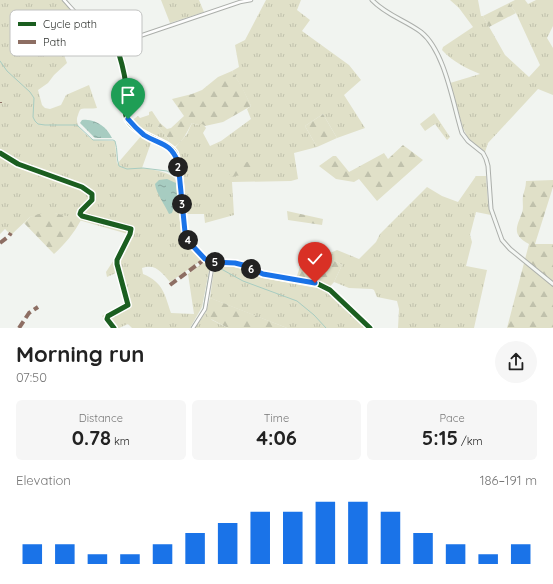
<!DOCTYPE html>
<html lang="en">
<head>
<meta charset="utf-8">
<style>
	body { margin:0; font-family:Quicksand,sans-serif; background:#f6f6f6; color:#222; height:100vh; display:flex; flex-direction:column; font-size:15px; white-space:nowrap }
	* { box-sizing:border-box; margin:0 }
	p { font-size:13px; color:#767676 }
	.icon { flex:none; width:22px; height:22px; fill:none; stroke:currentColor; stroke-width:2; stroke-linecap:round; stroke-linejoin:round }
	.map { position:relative; height:328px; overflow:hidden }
	.panel { display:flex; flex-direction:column; background:#fff; flex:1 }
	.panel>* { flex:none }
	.pin { position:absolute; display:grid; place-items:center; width:34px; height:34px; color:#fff; margin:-41px -17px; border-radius:50% 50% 50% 0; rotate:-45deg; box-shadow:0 0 4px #0007 }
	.pin .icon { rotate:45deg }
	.km { position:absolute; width:20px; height:20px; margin:-10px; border-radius:50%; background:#222; color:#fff; font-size:11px; line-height:20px; text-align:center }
	.round { display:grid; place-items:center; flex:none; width:42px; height:42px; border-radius:21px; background:#f6f6f6 }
	.summary { display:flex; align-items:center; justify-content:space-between; height:68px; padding:0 16px }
	h1 { font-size:22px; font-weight:700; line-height:30px }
	.metrics { display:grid; grid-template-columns:repeat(3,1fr); gap:6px; height:68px; padding:4px 16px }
	.metrics div { display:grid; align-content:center; border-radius:6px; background:#f6f6f6; text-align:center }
	.metrics b { font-size:20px; font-weight:700 }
	.metrics small { font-size:11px; font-weight:400 }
	.metrics p { font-size:11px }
	.chart { height:112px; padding:8px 16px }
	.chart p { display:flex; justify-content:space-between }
	.chart svg { width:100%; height:72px; margin-top:4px; stroke:#1a73e8; stroke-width:6 }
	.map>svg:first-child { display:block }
	.grass { fill:url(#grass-tufts) }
	.forest { fill:url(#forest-firs) }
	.water { fill:url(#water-ripples) }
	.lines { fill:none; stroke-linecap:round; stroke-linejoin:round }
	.stream { stroke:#a7ccc1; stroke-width:1 }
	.street-casing { stroke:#acafab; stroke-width:4.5 }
	.secondary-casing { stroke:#acafab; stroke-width:5 }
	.street { stroke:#fdfdfd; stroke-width:2.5 }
	.secondary { stroke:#f4f7f4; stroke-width:3 }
	.quiet { stroke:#8d6e63; stroke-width:4; stroke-dasharray:8 4; stroke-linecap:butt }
	.cycleway-casing { stroke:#fff; stroke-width:8 }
	.cycleway { stroke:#1b5e20; stroke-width:5 }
	.route-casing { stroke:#fff; stroke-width:8 }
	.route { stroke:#1a73e8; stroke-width:5 }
	.key { fill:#fff; stroke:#c1c2c1; stroke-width:1 }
	.key-label { font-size:11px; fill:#2f322f }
</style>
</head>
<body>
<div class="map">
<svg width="553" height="328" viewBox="0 0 553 328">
	<defs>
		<pattern id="grass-tufts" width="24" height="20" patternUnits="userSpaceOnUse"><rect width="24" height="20" fill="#e0e0c8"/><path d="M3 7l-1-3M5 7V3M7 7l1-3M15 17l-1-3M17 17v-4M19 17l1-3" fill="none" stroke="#c0c1ac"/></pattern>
		<pattern id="forest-firs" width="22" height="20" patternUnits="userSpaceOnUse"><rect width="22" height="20" fill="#e0e0c8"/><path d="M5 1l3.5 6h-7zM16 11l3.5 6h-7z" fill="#c0c1ac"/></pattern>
		<pattern id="water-ripples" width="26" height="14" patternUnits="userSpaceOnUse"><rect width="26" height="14" fill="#a7ccc1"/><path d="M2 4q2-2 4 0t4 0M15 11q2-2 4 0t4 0" fill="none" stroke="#88a69d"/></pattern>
	</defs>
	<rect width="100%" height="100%" fill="#f1f4f0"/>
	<path class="grass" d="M0,0H62L84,24L64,39L60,44L67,63L54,75L48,83L38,90L42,105L45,108L50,109L61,105L66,95L89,85L97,108C93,109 84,108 81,109C79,111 79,112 78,115C73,126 86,134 93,140L115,141L117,164L142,135L152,140L142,168C154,170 170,171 178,182L183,237L188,246L202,260L170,282C162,273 156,263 142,268L143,274C163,282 165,295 171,313L194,314L188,274L204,262L210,266L202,307L190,328H132L128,324L119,328H110L102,316L126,303L116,273L107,277L106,272L121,249L128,234L54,213L30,217L11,235L5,229L0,234Z
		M161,0H199L204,12L170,23Z
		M266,0H301L297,10L310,20L302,31L349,65L361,80L344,95L365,128L337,138L323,114L305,126L317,147L294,153L298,179L291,181L232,182L234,215L205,223L204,214H185L179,157L174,149L187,134L192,123L197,125L202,123L206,128L203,133L210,146L221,141L251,119L247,109L251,106L242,88L232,71L239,67L235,45L245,40Z
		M450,0H478L481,16H483L505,55L529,77L540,65L516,13L509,3L515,0H525L528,4L536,0H553V26L547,38L553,48V95L538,89L488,143L485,152L468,138L463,128L450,83L480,74C466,68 453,62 442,50L443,47L473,27L459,8Z
		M152,111L160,123L158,127L169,139L166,143C153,137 142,131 131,121L138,116L140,118L149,115V112Z
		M434,113L450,137L447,140L435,124L425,131L420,124Z
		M476,176H486L488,204L491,215L476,212L470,235L472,242L466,266L487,270L474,328H398L399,309L397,301L377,297L374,290L372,289L349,288L334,282L342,265L328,257L330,253L337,250L359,259L376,242L380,234L427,187L442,196L458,202Z
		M218,264L240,265L268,277L324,288L330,291L368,328H287L210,298L214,269Z
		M206,312L212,320L228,328H195Z"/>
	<path class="forest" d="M509,3L516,13L489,27L483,16Z
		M232,71L242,87L251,106L223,122L205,126L202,124L197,125L192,123C186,133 183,143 172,148L166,143L169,139L158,127L160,123L167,129L171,128L184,116L172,99L192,94L202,90L218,77Z
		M323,114L337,138L317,147L305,126Z
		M403,145L423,160L377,201L359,179L354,182L336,179L319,166L333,156H336L349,172L384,153L388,159Z
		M250,161L252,173L230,177L229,168Z
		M553,180V187L535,244H553V328H507L529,244C512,235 516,228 522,213C524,207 522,202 523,196C524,191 526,187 526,181Z
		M287,211L323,219L322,225L288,220Z
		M42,213H55L81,220C74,233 65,244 54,254L24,223L30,217Z
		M305,251L328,257L342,265L334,282L327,290L318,286L295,282Z
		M210,298L213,299L287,328H228L209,318L206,312Z"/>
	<path class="water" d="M82,120C95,118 107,127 112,138H95L80,123Z
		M167,179L176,183L177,198L172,213L169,214C165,205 156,193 155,184L159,180Z"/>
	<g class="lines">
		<path class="stream" d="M0,61L7,71L30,92L34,98L33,117L35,121L38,124L45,125H77L93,140H113L115,141C118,150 116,158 119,166L127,169L143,168L167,171L178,177L183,235L186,241L203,259
			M205,261L211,264
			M214,265L243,281L297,301L314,315L326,328
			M191,328L203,310L211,265"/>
		<defs>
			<path id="street" d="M64,0C78,15 100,43 122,42L240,2L251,0
				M115,42C120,56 124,70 126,85C128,96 122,108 127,119C137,137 166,139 175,153C176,156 177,159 178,162L185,232L189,242L205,259L213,262L235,263L243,265L263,274L318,284L330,290L370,328
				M193,328L205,309L213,262"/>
			<path id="secondary" d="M372,0C386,15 405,20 421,32C445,51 453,104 462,133L468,141L483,153L486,159L488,166L491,209L502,240L510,249L553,284"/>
		</defs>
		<use href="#street" class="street-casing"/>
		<use href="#secondary" class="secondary-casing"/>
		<use href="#street" class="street"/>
		<use href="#secondary" class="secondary"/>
		<path class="quiet" d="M0,102V103
			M0,243L9,236L11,233
			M170,285L205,259
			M19,328L29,313L38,307"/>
		<defs>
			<path id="cycleway" d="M115,42C120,56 124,70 126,85C128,96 122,108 127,119C137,137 166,139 175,153C176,156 177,159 178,162L185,232L189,242L205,259L213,262L235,263L243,265L263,274L318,284L330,290L370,328
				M0,153L18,164L82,187L92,194V200L81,211L80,214L82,216L131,229L130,234L117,260V264L128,305L108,316L107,319L114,328"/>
		</defs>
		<use href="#cycleway" class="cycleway-casing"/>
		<use href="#cycleway" class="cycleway"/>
	</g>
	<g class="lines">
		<defs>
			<path id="route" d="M128,119C133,125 138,130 144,135C160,145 170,142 178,162L185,232L189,242L205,259L213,262L235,263L243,265L263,274L315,283"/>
		</defs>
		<use href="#route" class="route-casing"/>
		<use href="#route" class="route"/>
	</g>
	<rect x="10" y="10" width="132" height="46" rx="6" class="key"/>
	<rect x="18" y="22" width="18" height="4" fill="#1b5e20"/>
	<rect x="18" y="40" width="18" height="4" fill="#8d6e63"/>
	<g class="key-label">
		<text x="43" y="28">Cycle path</text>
		<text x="43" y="46">Path</text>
	</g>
</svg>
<div class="pin" style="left:128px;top:119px;background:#1e9e55"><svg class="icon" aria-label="arrive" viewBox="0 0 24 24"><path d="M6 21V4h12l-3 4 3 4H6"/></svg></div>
<div class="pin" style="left:315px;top:283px;background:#d93025"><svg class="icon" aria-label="check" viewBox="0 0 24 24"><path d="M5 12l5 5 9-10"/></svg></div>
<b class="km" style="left:178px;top:167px">2</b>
<b class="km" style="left:182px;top:204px">3</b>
<b class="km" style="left:188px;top:240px">4</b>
<b class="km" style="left:215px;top:262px">5</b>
<b class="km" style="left:251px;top:269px">6</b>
</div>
<section class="panel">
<div class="summary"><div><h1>Morning run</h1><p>07:50</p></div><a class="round"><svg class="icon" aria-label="share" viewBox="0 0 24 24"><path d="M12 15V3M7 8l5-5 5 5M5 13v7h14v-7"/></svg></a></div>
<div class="metrics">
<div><p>Distance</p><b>0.78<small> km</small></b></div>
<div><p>Time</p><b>4:06</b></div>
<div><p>Pace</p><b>5:15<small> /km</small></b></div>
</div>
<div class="chart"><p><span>Elevation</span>186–191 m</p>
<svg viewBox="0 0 160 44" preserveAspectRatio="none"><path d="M5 44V32M15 44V32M25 44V38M35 44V38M45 44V32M55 44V25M65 44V19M75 44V12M85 44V12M95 44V6M105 44V6M115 44V12M125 44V25M135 44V32M145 44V38M155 44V32"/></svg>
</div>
</section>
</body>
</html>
